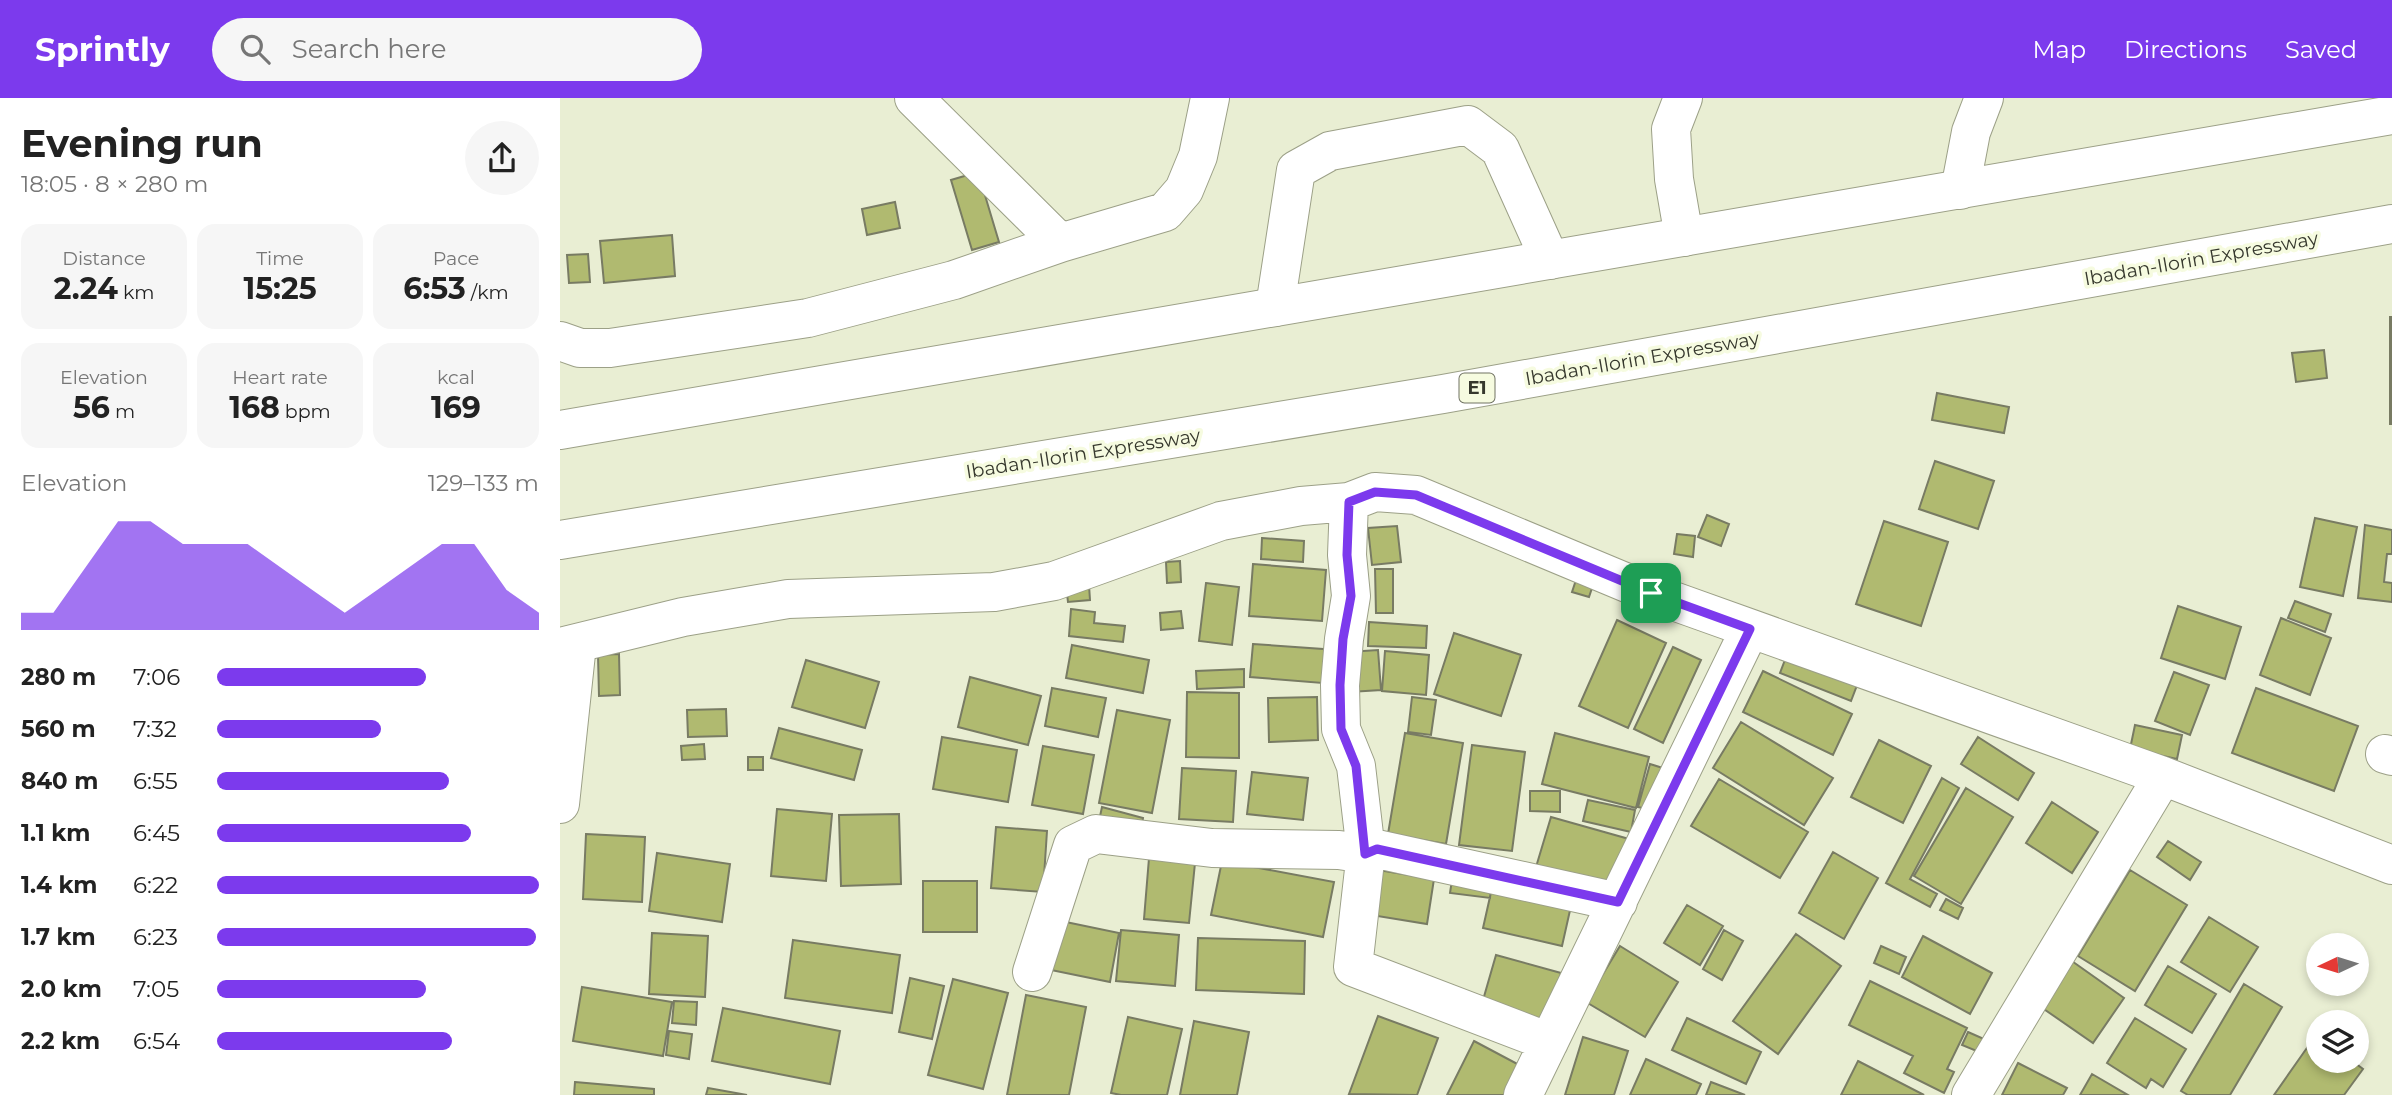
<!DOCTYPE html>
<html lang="en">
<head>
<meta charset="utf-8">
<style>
	body { margin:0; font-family:Montserrat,sans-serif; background:#f6f6f6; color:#222; height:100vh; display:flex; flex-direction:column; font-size:26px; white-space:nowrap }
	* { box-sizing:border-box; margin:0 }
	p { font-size:23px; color:#767676 }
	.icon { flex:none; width:38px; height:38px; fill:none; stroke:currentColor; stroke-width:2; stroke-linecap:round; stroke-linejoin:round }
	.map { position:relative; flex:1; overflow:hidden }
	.panel { display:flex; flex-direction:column; background:#fff; width:560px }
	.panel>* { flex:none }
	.needle { width:46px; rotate:266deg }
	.controls { position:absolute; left:1746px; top:835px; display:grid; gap:14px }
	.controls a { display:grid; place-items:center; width:63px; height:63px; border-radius:50%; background:#fff; box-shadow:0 4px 10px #0003; font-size:35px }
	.pin { position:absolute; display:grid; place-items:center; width:60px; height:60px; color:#fff; margin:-30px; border-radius:14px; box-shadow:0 4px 10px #0006 }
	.round { display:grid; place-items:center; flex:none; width:74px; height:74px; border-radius:37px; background:#f6f6f6 }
	.overview { display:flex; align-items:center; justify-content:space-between; height:119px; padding:0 21px }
	h1 { font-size:38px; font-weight:700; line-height:52px }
	.figures { display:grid; grid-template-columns:repeat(3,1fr); gap:10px; height:119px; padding:7px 21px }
	.figures div { display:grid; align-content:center; border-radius:18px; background:#f6f6f6; text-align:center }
	.figures b { font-size:30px; font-weight:700 }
	.figures small { font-size:19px; font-weight:400 }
	.figures p { font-size:19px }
	.chart { height:196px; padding:14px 21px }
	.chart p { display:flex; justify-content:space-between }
	.chart svg { width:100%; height:126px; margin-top:7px; fill:#7c3aed; opacity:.7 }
	ul { padding:0 21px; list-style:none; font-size:23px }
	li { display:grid; grid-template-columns:112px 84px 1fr; align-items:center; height:52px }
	li i { height:18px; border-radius:9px; background:#7c3aed }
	header { display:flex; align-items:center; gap:42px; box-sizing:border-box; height:98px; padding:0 35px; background:#7c3aed; color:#fff }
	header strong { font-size:33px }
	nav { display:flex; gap:38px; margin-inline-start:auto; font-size:24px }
	.search { width:490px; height:63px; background:#f6f6f6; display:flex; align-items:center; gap:18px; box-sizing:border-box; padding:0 24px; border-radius:38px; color:#767676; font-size:26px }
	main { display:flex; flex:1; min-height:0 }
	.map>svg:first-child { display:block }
	.building { fill:#b0ba70; stroke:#787b63; stroke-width:2 }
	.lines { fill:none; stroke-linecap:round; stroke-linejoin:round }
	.minor-casing { stroke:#9ca087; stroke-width:40 }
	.highway-casing { stroke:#9ca087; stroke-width:40 }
	.minor { stroke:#fff; stroke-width:38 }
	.highway { stroke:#fff; stroke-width:38 }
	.route-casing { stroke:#fff; stroke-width:14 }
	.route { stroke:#7c3aed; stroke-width:9 }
	.labels { text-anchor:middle; stroke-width:7; stroke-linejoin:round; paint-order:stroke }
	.shield { fill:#f6fbe0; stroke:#707263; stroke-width:2 }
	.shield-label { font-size:18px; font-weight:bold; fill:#36382d }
	.street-label { font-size:19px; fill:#36382d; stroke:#f6fbe0 }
</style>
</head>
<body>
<header>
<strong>Sprintly</strong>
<div class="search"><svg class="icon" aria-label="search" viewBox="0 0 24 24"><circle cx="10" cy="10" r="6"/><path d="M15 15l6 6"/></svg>Search here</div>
<nav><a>Map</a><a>Directions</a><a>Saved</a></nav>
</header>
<main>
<section class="panel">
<div class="overview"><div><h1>Evening run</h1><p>18:05 · 8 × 280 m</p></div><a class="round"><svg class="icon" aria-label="share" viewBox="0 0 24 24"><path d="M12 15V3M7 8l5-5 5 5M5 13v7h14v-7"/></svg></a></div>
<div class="figures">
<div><p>Distance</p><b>2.24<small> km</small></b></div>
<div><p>Time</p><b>15:25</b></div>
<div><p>Pace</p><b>6:53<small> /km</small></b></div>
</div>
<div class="figures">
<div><p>Elevation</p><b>56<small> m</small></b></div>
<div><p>Heart rate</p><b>168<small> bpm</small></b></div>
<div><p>kcal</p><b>169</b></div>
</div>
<div class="chart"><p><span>Elevation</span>129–133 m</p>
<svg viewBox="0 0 160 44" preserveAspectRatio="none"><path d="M0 44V38L10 38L20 22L30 6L40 6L50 14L60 14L70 14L80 22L90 30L100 38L110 30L120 22L130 14L140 14L150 30L160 38V44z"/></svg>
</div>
<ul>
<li><b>280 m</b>7:06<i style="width:65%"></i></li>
<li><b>560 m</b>7:32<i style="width:51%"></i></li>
<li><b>840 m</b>6:55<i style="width:72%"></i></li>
<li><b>1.1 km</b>6:45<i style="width:79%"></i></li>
<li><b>1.4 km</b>6:22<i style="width:100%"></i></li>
<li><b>1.7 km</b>6:23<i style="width:99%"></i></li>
<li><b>2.0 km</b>7:05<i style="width:65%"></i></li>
<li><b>2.2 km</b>6:54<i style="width:73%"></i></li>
</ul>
</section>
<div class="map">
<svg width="1832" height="997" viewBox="0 0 1832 997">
	<rect width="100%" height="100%" fill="#e9eed3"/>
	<path class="building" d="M418,74L439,144L412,152L391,82Z
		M335,104L340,130L307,137L302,111Z
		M112,137L115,178L44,185L40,143Z
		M28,156L30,184L9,185L7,157Z
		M1830,219H1832V326H1830Z
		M1764,252L1767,280L1736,284L1732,255Z
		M1377,295L1449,309L1444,335L1372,322Z
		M1375,363L1434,383L1418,431L1359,411Z
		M1147,417L1169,426L1161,448L1138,439Z
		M1755,420L1797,429L1783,498L1740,489Z
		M1324,423L1388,444L1361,528L1296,506Z
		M1805,427L1832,432V456H1827L1824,484L1832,485V504L1798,500Z
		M837,428L841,464L812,467L808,430Z
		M1117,436L1135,438L1133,459L1114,456Z
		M702,440L744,443L743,464L701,461Z
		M620,463L621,484L607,485L606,464Z
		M693,466L766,472L762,523L689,518Z
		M815,471H833V515H816Z
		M1018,476L1035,481L1029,499L1012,494Z
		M646,485L679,489L672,547L639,543Z
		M529,487L530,502L508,504L506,488Z
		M1735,503L1771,516L1765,534L1728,520Z
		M1618,508L1681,529L1665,581L1601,560Z
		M511,511L535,514L534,525L565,528L563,544L509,538Z
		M621,513L623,530L601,532L600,515Z
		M1721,520L1771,540L1750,597L1700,577Z
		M1057,522L1106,545L1068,630L1019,608Z
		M809,524L867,528L866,550L808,548Z
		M894,535L961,557L941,618L874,596Z
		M693,546L777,552L775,586L690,579Z
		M512,547L589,562L583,595L506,580Z
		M1113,549L1141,562L1103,645L1074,631Z
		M818,552L821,592L790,594L788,554Z
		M825,553L869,557L866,597L822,593Z
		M1228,554L1299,582L1291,603L1220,575Z
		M59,556L60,597L39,598L38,557Z
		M246,562L319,584L305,630L232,609Z
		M684,571V589L637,591L636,573Z
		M1203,573L1292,616L1273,657L1183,614Z
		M1614,574L1649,587L1630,637L1595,623Z
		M410,579L481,598L468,647L398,629Z
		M492,590L546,600L538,639L485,628Z
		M1696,590L1798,628L1774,693L1672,655Z
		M627,594L679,595V660L626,659Z
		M757,599L758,642L709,644L708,600Z
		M852,599L876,602L871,637L848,634Z
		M166,611L167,638L128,639L127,612Z
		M557,612L610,622L592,715L539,705Z
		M1181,624L1273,680L1244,727L1153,670Z
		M1575,627L1622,637L1617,661L1570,651Z
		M219,630L302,652L294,682L211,660Z
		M845,635L903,645L886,746L828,736Z
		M995,635L1089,659L1076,710L982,686Z
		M382,639L457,652L448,704L373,691Z
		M1418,639L1474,675L1458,702L1401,666Z
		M1319,642L1371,668L1343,725L1291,699Z
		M144,646L145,661L122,662L121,648Z
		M912,647L965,654L952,753L899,747Z
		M483,648L534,657L523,716L472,707Z
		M188,659H203V672H188Z
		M1090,666L1106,671L1095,713L1078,709Z
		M622,670L676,673L673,724L619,721Z
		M692,674L748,680L743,722L687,716Z
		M1382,680L1399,690L1350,781L1377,796L1370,809L1326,785Z
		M1159,681L1248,734L1220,780L1131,728Z
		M1406,690L1453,719L1401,806L1354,778Z
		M970,693H1000V714L970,713Z
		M1028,702L1075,712L1071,734L1023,723Z
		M1492,704L1538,734L1512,775L1466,745Z
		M542,709L583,720L581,733L539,723Z
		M217,711L272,716L266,783L211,778Z
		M339,716L341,786L281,788L279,717Z
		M991,719L1069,741L1054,792L976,769Z
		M436,729L487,733L483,794L431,790Z
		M26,736L85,739L82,804L23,801Z
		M1608,743L1641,764L1630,782L1597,759Z
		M1273,754L1318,780L1284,841L1239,815Z
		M97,755L170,766L162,824L89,813Z
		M589,760L635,765L629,825L584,821Z
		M662,763L774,784L763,839L651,817Z
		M812,771L874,781L867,826L805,816Z
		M1570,772L1627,807L1575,893L1518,858Z
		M893,775L932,779L930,800L890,795Z
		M934,781L1013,799L1002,848L923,830Z
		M363,783H417V834H363Z
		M1386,801L1403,810L1398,821L1380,812Z
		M1127,807L1163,828L1140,867L1104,845Z
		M1649,819L1698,849L1670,894L1621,864Z
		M501,823L559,835L550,884L491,872Z
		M561,832L619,837L615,888L556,883Z
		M1164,832L1183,843L1162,882L1143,871Z
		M92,835L148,838L145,899L89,896Z
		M1236,836L1281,868L1218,956L1173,923Z
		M1363,838L1432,875L1410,916L1342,879Z
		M638,840L745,843L744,896L636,892Z
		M233,842L340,857L332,915L225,900Z
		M1060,848L1118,884L1085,939L1026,904Z
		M1321,848L1346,859L1339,876L1314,865Z
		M936,857L1001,875L986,927L921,909Z
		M1509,861L1564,900L1533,945L1478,907Z
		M1608,868L1656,896L1632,935L1585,907Z
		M350,880L384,888L372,941L339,934Z
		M393,881L448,895L423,991L368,977Z
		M1310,883L1407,930L1387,971L1394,974L1384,995L1344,975L1353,958L1289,927Z
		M1684,886L1722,909L1670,997H1628L1621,993Z
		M22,889L112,904L103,958L13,943Z
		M466,897L526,909L509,997H447Z
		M114,903L137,904L136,927L112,925Z
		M163,910L280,933L270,986L152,963Z
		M818,918L878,940L857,997L789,996Z
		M568,919L622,931L607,997H561L551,995Z
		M1127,920L1201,954L1186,986L1112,952Z
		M1575,920L1626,951L1603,989L1591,981L1586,990L1547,965Z
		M634,923L689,934L677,997H620Z
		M109,933L132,936L129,961L106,957Z
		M1408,934L1424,941L1419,954L1402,947Z
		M1756,937L1759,939V962H1791L1803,971L1784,997H1714Z
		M1023,939L1068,953L1054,997H1005Z
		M914,943L963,969L949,997H887Z
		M1086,961L1141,986L1136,997H1070Z
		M1298,963L1364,997H1281Z
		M1458,965L1507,990L1503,997H1442Z
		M1532,976L1568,997H1520Z
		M15,984L94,991V997H14Z
		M1151,984L1185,997H1146Z
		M148,990L187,997H146Z"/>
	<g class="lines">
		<defs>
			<path id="minor" d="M354,0L500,145
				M1123,0L1111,31L1114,81L1124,139
				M1400,92L1411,34L1424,0
				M715,209L736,72L770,53L908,27L940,51L990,162
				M0,243L20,250H50L248,220L394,182L500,145L605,114L624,92L638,58L650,0
				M789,404L787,457L791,498L784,541L780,587L781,631L796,668L806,754L793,869L989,944
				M0,549L123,519L228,501L434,494L494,483L661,423L741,408L789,404L815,394L856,397L1091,495L1603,678L1832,767
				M1825,656L1832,658
				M0,706L17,546
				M472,874L513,747L536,736L652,750L779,752L805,756L817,751L1058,804
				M963,997L1190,531
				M1411,997L1603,678"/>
			<path id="highway" d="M0,332L1832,17
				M0,442L883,296L1832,126"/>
		</defs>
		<use href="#minor" class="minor-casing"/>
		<use href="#highway" class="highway-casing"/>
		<use href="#minor" class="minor"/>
		<use href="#highway" class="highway"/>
	</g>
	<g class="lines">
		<defs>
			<path id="route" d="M815,394L856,397L1091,495L1190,531L1058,804L817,751L805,756L796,668L781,631L780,587L783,541L791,498L787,457L789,404Z"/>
		</defs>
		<use href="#route" class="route-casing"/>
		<use href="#route" class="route"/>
	</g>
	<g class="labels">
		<rect class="shield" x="899.5" y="275.5" width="35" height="29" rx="5"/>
		<g class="shield-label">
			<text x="917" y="296">E1</text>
		</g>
		<g class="street-label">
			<text transform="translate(1641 160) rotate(-10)" y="7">Ibadan-Ilorin Expressway</text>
			<text transform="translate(1082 260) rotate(-10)" y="7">Ibadan-Ilorin Expressway</text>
			<text transform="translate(523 355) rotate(-9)" y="7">Ibadan-Ilorin Expressway</text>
		</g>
	</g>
</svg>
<div class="controls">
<a><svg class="needle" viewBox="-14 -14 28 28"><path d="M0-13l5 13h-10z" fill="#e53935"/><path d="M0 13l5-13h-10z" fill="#767676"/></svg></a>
<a><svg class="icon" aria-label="layers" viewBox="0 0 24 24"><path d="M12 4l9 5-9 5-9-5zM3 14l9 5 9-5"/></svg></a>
</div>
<div class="pin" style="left:1091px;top:495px;background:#1e9e55"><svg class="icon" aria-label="arrive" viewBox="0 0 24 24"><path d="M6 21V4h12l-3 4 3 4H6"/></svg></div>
</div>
</main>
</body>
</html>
